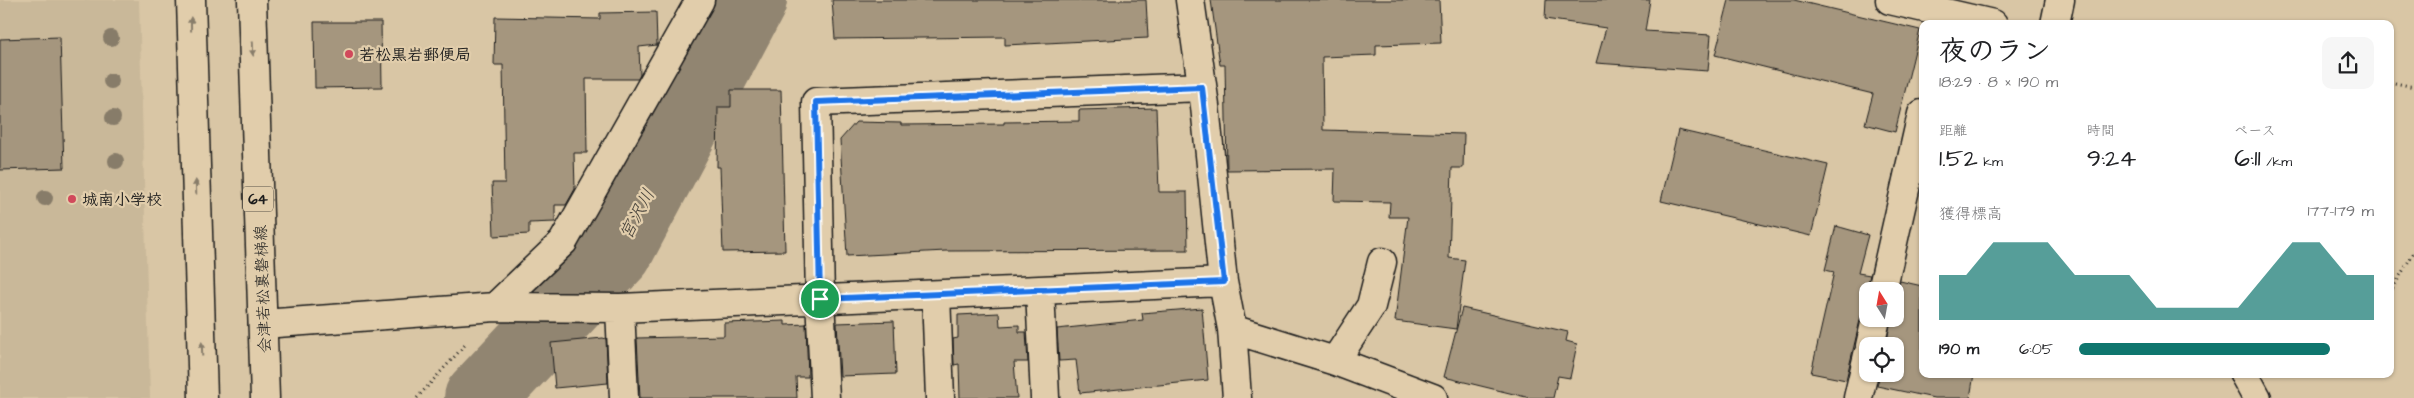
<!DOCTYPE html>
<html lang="ja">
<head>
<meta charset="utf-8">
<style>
	body { margin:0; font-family:"Architects Daughter","Klee One",sans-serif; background:#f6f6f6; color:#202124; height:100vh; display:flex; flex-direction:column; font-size:19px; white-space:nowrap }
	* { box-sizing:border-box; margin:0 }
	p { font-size:16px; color:#757577 }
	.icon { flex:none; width:28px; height:28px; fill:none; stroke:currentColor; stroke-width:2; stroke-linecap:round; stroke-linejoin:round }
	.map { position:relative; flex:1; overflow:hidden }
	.details { position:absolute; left:1919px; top:20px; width:475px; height:358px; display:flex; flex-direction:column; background:#fff; border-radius:10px; box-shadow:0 1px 4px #0004 }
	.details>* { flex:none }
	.needle { width:32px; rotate:349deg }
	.fabs { position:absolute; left:1859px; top:282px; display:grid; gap:10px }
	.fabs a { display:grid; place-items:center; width:45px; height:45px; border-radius:10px; background:#fff; box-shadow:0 1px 4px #0004; font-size:25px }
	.pin { position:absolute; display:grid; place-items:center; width:42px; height:42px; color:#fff; margin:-21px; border:2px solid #fff; border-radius:50%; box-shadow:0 1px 5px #0007 }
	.round { display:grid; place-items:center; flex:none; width:52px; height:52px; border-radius:10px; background:#f6f6f6 }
	.headline { display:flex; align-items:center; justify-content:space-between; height:85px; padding:0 20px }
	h1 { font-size:28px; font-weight:600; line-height:38px }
	.stats { display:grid; grid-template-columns:repeat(3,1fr); gap:8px; height:85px; padding:5px 20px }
	.stats div { display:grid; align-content:center }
	.stats b { font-size:25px; font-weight:600 }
	.stats small { font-size:14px; font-weight:400 }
	.stats p { font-size:14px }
	.chart { height:140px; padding:10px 20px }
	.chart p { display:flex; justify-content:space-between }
	.chart svg { width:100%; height:90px; margin-top:5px; fill:#0f766e; opacity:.7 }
	ul { padding:0 20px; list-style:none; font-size:16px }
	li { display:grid; grid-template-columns:80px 60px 1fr; align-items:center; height:38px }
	li i { height:12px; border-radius:6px; background:#0f766e }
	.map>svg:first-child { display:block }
	.built { fill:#c9b899 }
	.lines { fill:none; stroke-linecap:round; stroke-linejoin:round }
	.river { stroke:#918571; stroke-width:72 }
	.building { fill:#a5967e; stroke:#1c1c1c }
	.minor-casing { stroke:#1c1c1c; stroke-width:31 }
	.major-casing { stroke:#1c1c1c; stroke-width:31 }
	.path { stroke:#1c1c1c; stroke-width:3; stroke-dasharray:1 4; stroke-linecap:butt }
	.minor { stroke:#e1cdab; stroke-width:28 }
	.major { stroke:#e1cdab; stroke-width:28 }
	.tree { fill:#877c69 }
	.oneway { fill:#887d6b }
	.route-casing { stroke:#fff; stroke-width:10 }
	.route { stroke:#1a73e8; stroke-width:6 }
	.poi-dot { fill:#d1495b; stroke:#e1cdab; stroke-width:2 }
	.labels { text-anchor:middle; stroke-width:4.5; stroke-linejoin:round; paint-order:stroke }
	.shield { fill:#e1cdab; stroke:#575147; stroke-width:1 }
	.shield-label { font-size:15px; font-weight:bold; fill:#1c1c1c }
	.poi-label { font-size:16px; font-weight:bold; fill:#1c1c1c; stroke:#e1cdab; text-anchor:start }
	.street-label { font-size:16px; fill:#1c1c1c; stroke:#e1cdab }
	.water-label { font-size:18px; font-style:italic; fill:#45413a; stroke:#e1cdab }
</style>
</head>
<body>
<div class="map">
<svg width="2414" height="398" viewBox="0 0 2414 398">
	<rect width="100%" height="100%" fill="#d9c6a5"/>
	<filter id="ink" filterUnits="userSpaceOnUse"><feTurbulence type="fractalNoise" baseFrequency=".02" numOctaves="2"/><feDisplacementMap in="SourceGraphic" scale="10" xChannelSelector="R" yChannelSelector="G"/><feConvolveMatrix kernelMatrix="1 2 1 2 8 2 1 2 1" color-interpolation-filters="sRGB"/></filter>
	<g filter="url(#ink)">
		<path class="built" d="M0,0H139L150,398H0Z"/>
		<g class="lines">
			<path class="river" d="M480,398L617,252L751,0"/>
		</g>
		<path class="building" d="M832,0H1146L1148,38L1005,45V37L835,39Z
			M1211,0H1439L1441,43L1376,45V55L1322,57L1323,130L1464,134L1463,168H1452L1449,258L1465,260L1456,329L1395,321L1408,217H1389L1390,202L1334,201L1335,169L1227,170L1225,65H1220Z
			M1546,0H1650L1645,31L1711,35L1708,71L1596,63L1606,28L1545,19Z
			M1729,0H1794L1920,30L1895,132L1865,124L1873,94L1715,55Z
			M656,12L657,45L639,47L640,75L638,79H586L587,153H574L575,189L566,205H555V222L529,223V234L494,236L492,183H505L503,65H494L495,17L600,19V13Z
			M314,22H381L382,87L315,88Z
			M60,37L64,168L0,170V39Z
			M731,90H781L785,251L723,252L720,167H717L718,107H731Z
			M1156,108L1159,192H1187L1188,250L946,251L847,256L840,140L856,122L901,123V125L1004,124V122L1079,121V110Z
			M1678,130L1828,165L1811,236L1661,201Z
			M1836,226L1868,235L1858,273L1870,275L1867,288L1868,306L1861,316L1846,380L1811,373L1834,272L1825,270Z
			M1900,281L1922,286V374H1974L1970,398H1934L1877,386L1880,374H1895V346H1886L1891,319H1895V299Z
			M1202,308L1208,380L1080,393L1076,360L1059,361L1057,329L1143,320L1142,313Z
			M1462,308L1568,332L1566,341L1577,344L1570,378L1558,376L1553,398H1530L1444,377Z
			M999,313L1000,326L1019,325V332H1026L1028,362H1014L1017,398H960L959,364L954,365L953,339L958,338V315Z
			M785,321V325L806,324L808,377H796L797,398H640L637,338L724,336V323Z
			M894,321L896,374L840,376L837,323Z
			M603,338L606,339L608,383L555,388L551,343Z"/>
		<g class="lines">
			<defs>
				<path id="minor" d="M1190,0L1205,106L1223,282L1232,329L1237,398
					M1890,0L1993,24
					M2055,24L2060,0
					M1040,290L1045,398
					M1882,291L1922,114
					M936,295L940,398
					M495,307L563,242L700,0
					M620,308L624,398
					M263,324L495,307L620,308L1223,282
					M1232,329L1335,361L1433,398
					M1870,346L1876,319
					M1335,361L1371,306L1382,262
					M2244,374L2257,398
					M825,398L820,299L816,102L1202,87
					M1858,398L1868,355"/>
				<path id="major" d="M191,0L203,398
					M252,0L265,398"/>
			</defs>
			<use href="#minor" class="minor-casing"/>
			<use href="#major" class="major-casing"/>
			<path class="path" d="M2390,82L2414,87
				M2390,293L2414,252
				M417,398L465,345"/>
			<use href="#minor" class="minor"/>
			<use href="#major" class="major"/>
		</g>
		<g class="tree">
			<circle cx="111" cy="38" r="8"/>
			<circle cx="111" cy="81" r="8"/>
			<circle cx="113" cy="118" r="8"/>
			<circle cx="116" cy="161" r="8"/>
			<circle cx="45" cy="198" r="8"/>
		</g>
		<defs><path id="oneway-solid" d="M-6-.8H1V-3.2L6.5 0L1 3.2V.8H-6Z" transform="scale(1.25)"/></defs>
		<g class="oneway">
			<use href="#oneway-solid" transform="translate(191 24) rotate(-91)"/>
			<use href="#oneway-solid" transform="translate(253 49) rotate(88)"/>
			<use href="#oneway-solid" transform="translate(196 187) rotate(-92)"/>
			<use href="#oneway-solid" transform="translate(202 349) rotate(-92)"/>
		</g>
	</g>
	<g class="lines" filter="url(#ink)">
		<defs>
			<path id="route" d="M1202,87L1224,282L820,299L816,102Z"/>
		</defs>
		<use href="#route" class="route-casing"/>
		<use href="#route" class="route"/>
	</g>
	<g class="poi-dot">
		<circle cx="349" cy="54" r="5"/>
		<circle cx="72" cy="199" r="5"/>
	</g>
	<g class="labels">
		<rect class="shield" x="243" y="186.5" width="30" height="25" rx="4"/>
		<g class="shield-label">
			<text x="258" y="204">64</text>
		</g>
		<g class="poi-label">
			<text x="359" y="60">若松黒岩郵便局</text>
			<text x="82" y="205">城南小学校</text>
		</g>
		<g class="street-label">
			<text transform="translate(262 289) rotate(-92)" y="6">会津若松裏磐梯線</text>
		</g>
		<g class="water-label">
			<text transform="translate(637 214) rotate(-62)" y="6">宮沢川</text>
		</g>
	</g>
</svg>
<div class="fabs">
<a><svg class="needle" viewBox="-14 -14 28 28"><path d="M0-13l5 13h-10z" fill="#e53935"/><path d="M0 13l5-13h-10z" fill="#757577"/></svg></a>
<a><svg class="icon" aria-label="locate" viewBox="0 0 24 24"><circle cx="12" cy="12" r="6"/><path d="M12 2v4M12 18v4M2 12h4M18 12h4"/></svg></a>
</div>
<div class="pin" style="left:820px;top:299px;background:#1e9e55"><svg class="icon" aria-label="arrive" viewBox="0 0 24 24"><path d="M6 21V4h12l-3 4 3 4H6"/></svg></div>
<section class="details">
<div class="headline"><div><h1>夜のラン</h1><p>18:29 · 8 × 190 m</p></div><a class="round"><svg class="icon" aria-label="share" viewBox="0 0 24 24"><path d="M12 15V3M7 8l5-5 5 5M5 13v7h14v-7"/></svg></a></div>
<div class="stats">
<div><p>距離</p><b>1.52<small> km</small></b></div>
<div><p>時間</p><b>9:24</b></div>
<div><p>ペース</p><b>6:11<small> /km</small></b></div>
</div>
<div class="chart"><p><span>獲得標高</span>177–179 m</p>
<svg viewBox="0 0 160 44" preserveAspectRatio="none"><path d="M0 44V22L10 22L20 6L30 6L40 6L50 22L60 22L70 22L80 38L90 38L100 38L110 38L120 22L130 6L140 6L150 22L160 22V44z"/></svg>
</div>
<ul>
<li><b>190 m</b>6:05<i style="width:85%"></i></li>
</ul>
</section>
</div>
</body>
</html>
